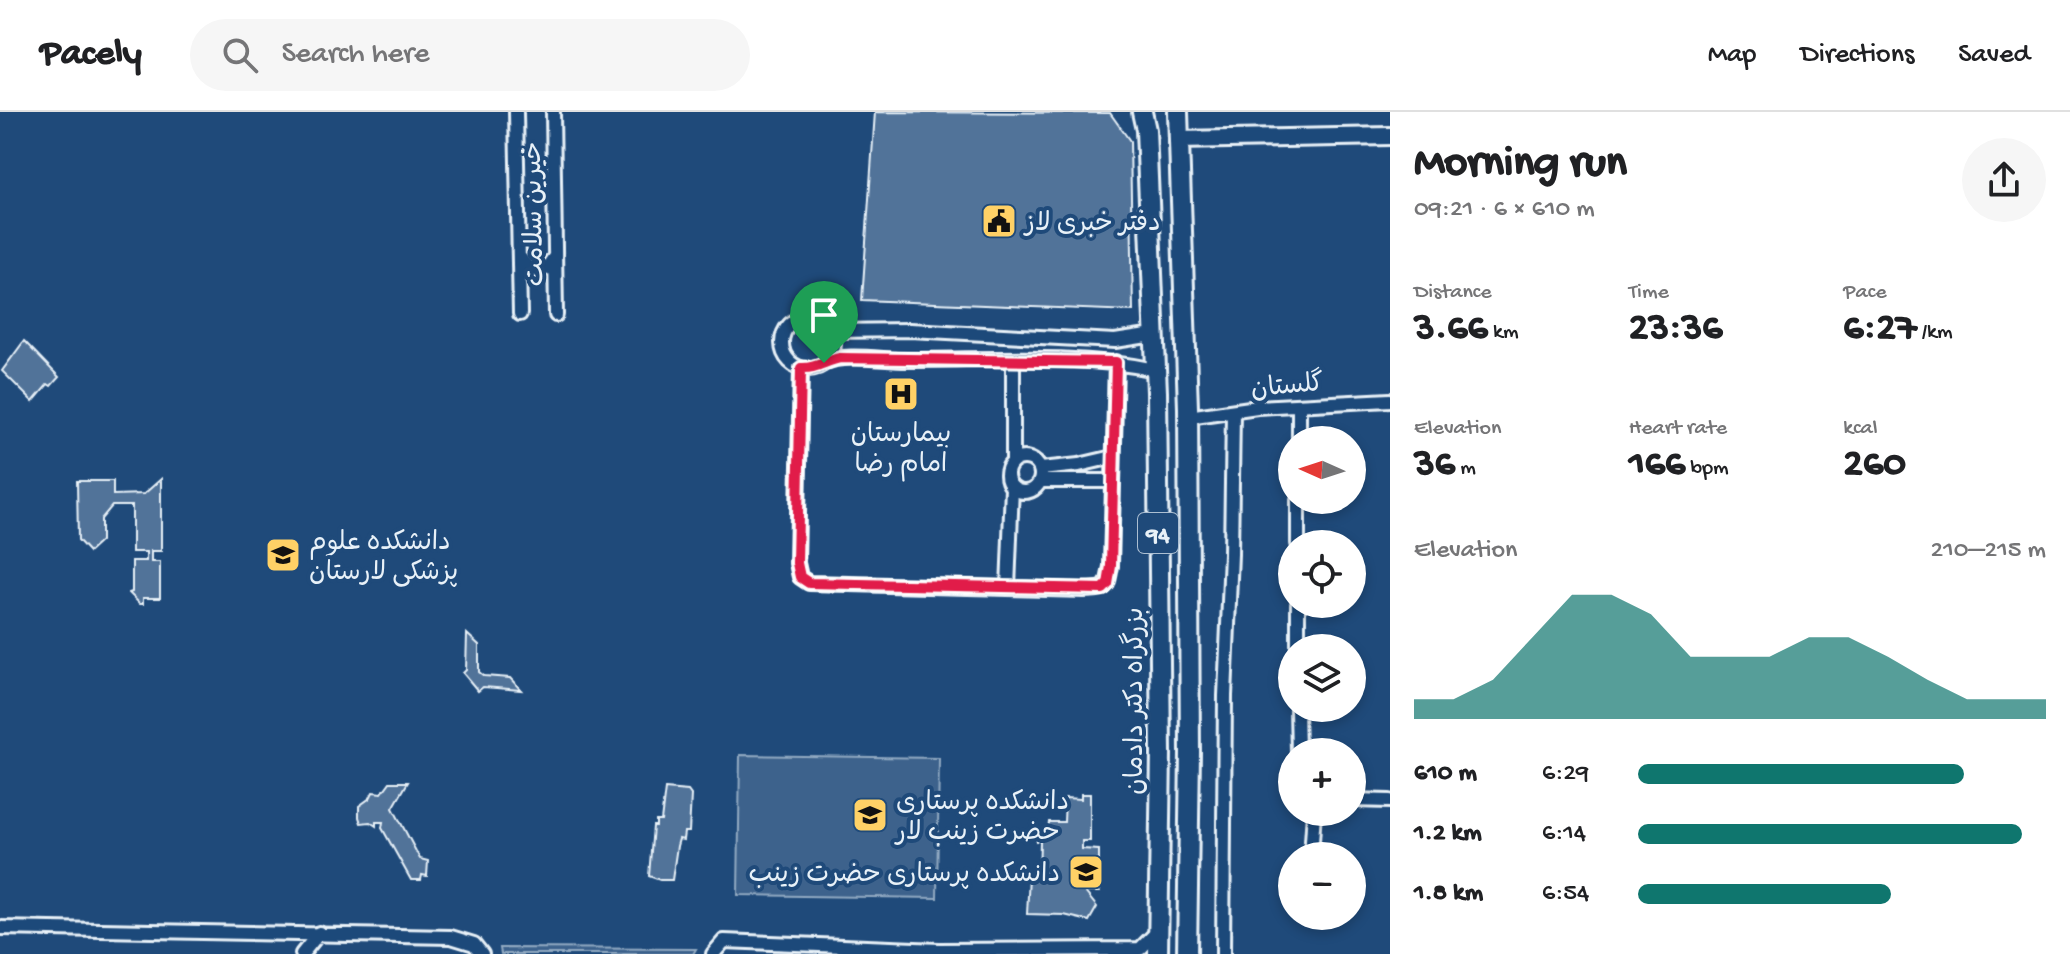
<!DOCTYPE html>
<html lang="en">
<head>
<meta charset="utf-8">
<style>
	body { margin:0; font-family:"Gochi Hand","Playpen Sans Arabic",sans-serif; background:#f6f6f6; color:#202124; height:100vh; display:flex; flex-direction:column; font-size:30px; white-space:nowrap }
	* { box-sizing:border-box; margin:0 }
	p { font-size:26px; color:#757577 }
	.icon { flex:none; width:44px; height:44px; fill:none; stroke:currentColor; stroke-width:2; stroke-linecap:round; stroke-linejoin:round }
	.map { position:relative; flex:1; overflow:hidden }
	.panel { display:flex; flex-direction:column; background:#fff; width:680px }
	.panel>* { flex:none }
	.needle { width:52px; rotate:273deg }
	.fabs { position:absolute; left:1278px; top:314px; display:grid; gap:16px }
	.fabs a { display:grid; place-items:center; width:88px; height:88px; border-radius:50%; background:#fff; box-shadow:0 4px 12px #0003; font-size:40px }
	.pin { position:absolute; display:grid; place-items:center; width:68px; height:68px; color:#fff; margin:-82px -34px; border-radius:50% 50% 50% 0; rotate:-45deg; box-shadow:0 0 8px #0007 }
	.pin .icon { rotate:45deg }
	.round { display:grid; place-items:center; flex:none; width:84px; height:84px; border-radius:42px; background:#f6f6f6 }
	.overview { display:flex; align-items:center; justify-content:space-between; height:136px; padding:0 24px }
	h1 { font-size:44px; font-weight:700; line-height:60px }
	.figures { display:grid; grid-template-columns:repeat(3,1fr); gap:12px; height:136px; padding:8px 24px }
	.figures div { display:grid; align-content:center }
	.figures b { font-size:40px; font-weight:700 }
	.figures small { font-size:22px; font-weight:400 }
	.figures p { font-size:22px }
	.chart { height:224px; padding:16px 24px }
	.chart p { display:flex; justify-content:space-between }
	.chart svg { width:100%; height:144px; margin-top:8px; fill:#0f766e; opacity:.7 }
	ul { padding:0 24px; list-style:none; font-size:26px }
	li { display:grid; grid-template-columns:128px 96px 1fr; align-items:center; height:60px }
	li i { height:20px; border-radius:10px; background:#0f766e }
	header { display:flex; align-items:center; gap:48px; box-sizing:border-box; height:112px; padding:0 40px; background:#fff; border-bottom:2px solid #e0e0e0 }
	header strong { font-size:38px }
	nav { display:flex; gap:44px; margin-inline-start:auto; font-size:28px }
	.search { width:560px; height:72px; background:#f6f6f6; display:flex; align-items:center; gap:20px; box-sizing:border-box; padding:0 28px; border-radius:44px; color:#757577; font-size:30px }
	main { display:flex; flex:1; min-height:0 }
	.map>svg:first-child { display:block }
	.green { fill:#3c628c; stroke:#92aac2; stroke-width:2 }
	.building { fill:#517399; stroke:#e8f1f8; stroke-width:2 }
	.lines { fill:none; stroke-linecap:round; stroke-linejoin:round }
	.minor-casing { stroke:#e8f1f8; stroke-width:18 }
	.major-casing { stroke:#e8f1f8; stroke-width:22 }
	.highway-casing { stroke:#e8f1f8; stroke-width:24 }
	.minor { stroke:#1f4a7a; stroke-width:12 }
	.major { stroke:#1f4a7a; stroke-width:16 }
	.highway { stroke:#1f4a7a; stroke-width:18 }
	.route-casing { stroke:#fff; stroke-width:16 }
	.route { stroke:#e11d48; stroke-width:10 }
	.labels { text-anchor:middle; stroke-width:8; stroke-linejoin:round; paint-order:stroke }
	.shield { fill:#1f4a7a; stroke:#acbfd2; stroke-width:2 }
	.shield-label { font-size:24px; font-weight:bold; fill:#e8f1f8 }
	.street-label { font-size:26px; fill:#e8f1f8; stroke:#1f4a7a }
	.poi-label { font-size:26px; fill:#e8f1f8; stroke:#1f4a7a; text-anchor:start }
</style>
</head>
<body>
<header>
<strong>Pacely</strong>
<div class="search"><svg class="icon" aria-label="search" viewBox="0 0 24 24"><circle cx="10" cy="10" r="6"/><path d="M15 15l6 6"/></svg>Search here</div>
<nav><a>Map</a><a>Directions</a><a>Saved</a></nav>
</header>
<main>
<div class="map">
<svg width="1390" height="842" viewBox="0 0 1390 842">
	<rect width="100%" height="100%" fill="#1f4a7a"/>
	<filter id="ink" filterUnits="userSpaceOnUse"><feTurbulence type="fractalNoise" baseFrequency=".0125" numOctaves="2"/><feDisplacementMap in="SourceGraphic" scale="16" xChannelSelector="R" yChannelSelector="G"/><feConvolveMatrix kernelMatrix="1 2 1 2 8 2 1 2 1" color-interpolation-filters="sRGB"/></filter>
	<g filter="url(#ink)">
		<path class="green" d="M740,643L939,646L937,786L738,783Z
			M500,836L696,837L693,842H501Z"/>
		<path class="building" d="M875,0L1110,1L1130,29L1133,199L862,188Z
			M24,229L59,265L51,274L48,272L33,290L2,259Z
			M161,367V439H151V450H160V486H143V492H140L129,481L132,480V449H146V440H132V394H112L101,407V429L89,440L78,428L77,369H113V383L144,382Z
			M467,522L479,533V560L484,564L510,566L521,578L483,575L478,579L463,561L466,558Z
			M390,670H408L393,696L420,747L428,749L427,764L422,763L421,768H411L382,716L383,710H376V714L370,710L361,711L359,705V694L370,686L373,680L382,681Z
			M665,677L688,679L691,683L689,720H684L683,728L679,727L677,734L672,768H660L649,764L653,714H656V709H661Z
			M1081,682H1090V729H1082V737L1099,738V780H1085L1097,795L1089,809L1064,803L1027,802L1029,764H1039L1040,729H1036V718H1048L1049,710H1064L1065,686L1081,687Z"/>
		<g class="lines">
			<defs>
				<path id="minor" d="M516,0L520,202
					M553,0L556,203
					M519,144L529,156L538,159L546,157L555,144
					M782 231a26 26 0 1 1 52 0a26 26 0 1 1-52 0Z
					M831,219L910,218L1115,229L1154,223
					M824,251C845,240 886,249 910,248C991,248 1076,241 1156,258
					M801,256L797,451L800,465L809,471L1084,478C1107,477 1107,477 1111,454L1116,250
					M1188,305L1257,295L1390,288
					M1299,328V293
					M1007 363a17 17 0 1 1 34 0a17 17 0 1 1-34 0Z
					M1013,350V247
					M1041,357L1079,353L1113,345
					M1040,369H1112
					M1298,432V388
					M1008,476L1012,375
					M1298,536V492
					M1297,596L1298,640
					M1352,688L1390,689
					M1311,744L1314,700
					M0,816L451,825L474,832L482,842
					M302,842L319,821
					M713,842L724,829L939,838L1140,837L1159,818
					M1223,842L1225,584L1231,442L1233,299"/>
				<path id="major" d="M1178,28L1390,24"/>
				<path id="highway" d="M1142,0L1146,18L1157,280L1161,640L1158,842
					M1178,0L1188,296L1190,641L1187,842"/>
			</defs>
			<use href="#minor" class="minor-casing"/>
			<use href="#major" class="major-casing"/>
			<use href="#highway" class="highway-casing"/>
			<use href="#minor" class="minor"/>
			<use href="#major" class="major"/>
			<use href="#highway" class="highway"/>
		</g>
	</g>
	<g class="lines" filter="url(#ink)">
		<defs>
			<path id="route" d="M840,246L1116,250L1111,454L1108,472L1103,477L809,471L800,465L797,451L801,256C816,257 825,249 840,246Z"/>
		</defs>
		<use href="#route" class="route-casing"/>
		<use href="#route" class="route"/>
	</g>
	<defs>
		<symbol id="civic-square" viewBox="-11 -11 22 22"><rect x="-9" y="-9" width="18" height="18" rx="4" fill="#ffd166" stroke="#1f4a7a"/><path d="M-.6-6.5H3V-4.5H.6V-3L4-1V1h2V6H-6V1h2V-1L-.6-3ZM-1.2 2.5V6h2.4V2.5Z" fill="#111"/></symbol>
		<symbol id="hospital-square" viewBox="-11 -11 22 22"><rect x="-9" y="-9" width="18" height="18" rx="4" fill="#ffd166" stroke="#1f4a7a"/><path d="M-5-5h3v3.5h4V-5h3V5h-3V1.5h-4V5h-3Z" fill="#111"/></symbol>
		<symbol id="university-square" viewBox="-11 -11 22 22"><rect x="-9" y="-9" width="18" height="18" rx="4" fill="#ffd166" stroke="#1f4a7a"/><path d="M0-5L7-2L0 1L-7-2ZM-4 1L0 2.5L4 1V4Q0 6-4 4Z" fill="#111"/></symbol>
	</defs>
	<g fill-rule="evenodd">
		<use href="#civic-square" x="979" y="89" width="40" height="40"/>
		<use href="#hospital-square" x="881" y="262" width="40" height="40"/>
		<use href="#university-square" x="263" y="423" width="40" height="40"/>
		<use href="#university-square" x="850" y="683" width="40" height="40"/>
		<use href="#university-square" x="1066" y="740" width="40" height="40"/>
	</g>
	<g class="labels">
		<rect class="shield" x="1138" y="401" width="40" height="40" rx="6"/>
		<g class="shield-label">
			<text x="1158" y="429">94</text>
		</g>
		<g class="street-label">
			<text transform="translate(532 102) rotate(-91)" y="9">خیرین سلامت</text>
			<text transform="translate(1287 272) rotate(-5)" y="9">گلستان</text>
			<text transform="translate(1133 589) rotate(-90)" y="9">بزرگراه دکتر دادمان</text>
		</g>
		<g class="poi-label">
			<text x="1025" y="118">دفتر خبری لاز</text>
			<text x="901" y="329" text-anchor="middle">بیمارستان<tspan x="901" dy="30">امام رضا</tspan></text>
			<text x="309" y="437">دانشکده علوم<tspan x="309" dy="30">پزشکی لارستان</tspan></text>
			<text x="896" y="697">دانشکده پرستاری<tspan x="896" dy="30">حضرت زینب لار</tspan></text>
			<text x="1060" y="769" text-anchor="end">دانشکده پرستاری حضرت زینب</text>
		</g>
	</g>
</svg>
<div class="fabs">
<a><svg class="needle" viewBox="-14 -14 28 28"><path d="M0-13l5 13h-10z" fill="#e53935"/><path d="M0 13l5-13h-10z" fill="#757577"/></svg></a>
<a><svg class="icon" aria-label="locate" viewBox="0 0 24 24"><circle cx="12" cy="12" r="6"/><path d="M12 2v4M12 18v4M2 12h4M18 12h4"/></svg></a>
<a><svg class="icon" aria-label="layers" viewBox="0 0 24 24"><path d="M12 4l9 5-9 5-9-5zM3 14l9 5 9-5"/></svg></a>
<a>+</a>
<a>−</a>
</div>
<div class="pin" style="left:824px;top:251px;background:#1e9e55"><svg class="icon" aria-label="arrive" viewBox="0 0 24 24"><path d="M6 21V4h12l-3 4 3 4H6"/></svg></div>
</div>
<section class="panel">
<div class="overview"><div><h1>Morning run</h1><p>09:21 · 6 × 610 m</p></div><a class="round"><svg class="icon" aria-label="share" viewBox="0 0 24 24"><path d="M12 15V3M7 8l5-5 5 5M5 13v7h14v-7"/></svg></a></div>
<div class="figures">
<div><p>Distance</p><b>3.66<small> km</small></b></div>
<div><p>Time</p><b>23:36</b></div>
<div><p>Pace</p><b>6:27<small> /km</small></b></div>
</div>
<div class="figures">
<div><p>Elevation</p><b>36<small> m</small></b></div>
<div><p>Heart rate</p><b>166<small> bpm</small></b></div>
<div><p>kcal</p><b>260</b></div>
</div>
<div class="chart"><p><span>Elevation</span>210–215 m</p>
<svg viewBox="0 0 160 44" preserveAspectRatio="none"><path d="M0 44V38L10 38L20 32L30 19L40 6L50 6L60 12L70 25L80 25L90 25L100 19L110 19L120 25L130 32L140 38L150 38L160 38V44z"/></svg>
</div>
<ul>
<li><b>610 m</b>6:29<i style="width:80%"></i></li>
<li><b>1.2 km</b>6:14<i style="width:94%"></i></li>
<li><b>1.8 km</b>6:54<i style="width:62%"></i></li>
</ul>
</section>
</main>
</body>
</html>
